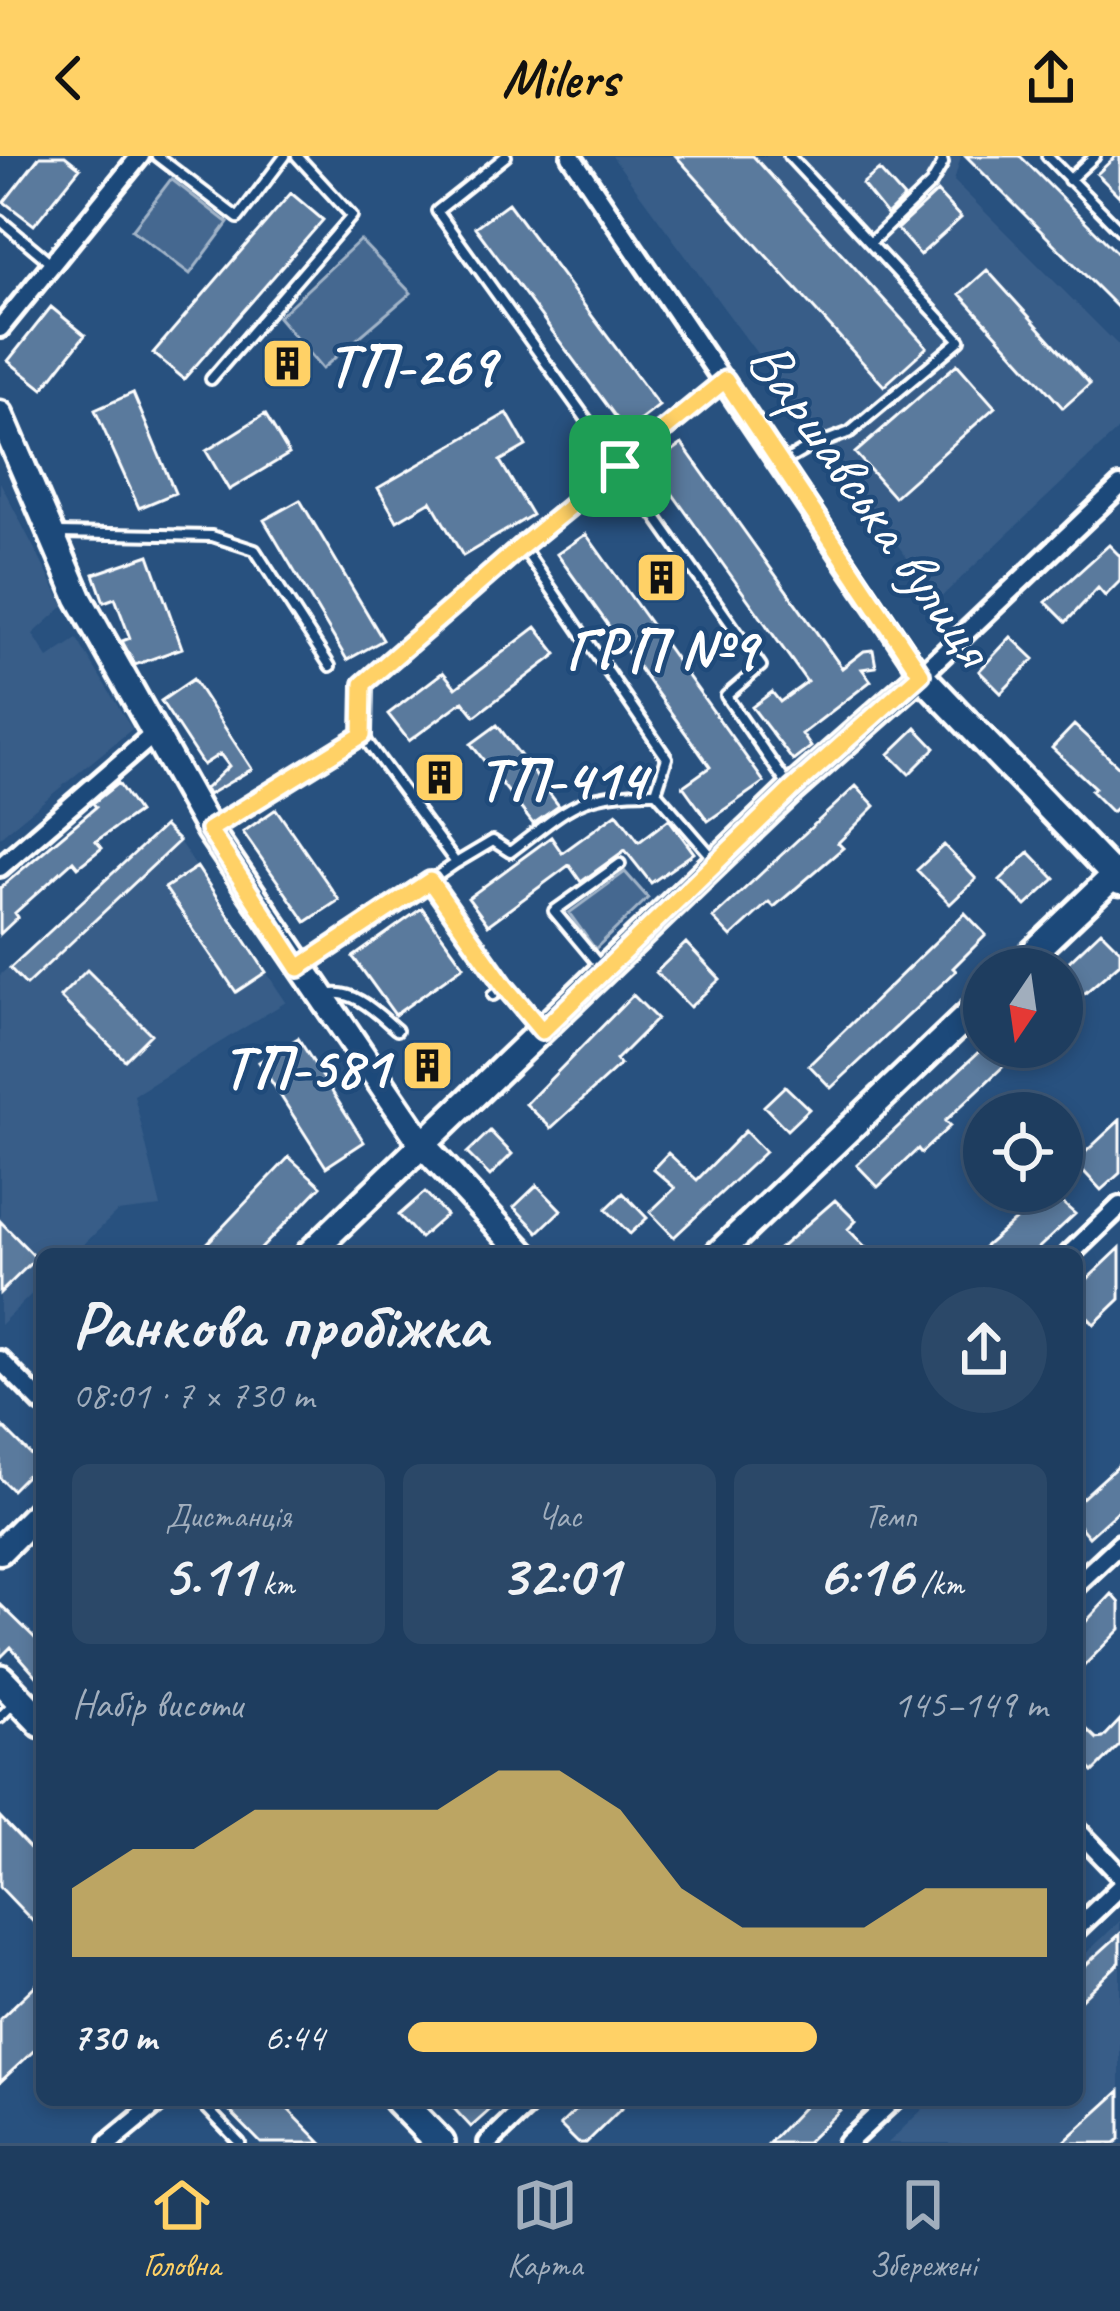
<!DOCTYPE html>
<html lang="uk">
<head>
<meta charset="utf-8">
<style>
	body { margin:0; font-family:Caveat,sans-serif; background:#2b4868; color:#f1f3f6; height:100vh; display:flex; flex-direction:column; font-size:45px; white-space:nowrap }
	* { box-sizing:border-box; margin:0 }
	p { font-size:39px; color:#a1aebd }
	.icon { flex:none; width:66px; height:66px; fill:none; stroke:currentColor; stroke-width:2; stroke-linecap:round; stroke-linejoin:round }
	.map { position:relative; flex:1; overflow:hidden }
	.panel { position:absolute; left:36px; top:1092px; width:1047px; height:858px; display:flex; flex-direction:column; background:#1e3d5f; border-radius:18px; box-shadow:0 6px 18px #0003,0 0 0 3px #3c5674 }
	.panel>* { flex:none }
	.needle { width:78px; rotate:193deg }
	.controls { position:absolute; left:963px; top:792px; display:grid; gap:24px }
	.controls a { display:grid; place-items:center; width:120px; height:120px; border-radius:50%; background:#1e3d5f; box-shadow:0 6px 18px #0003,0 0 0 3px #3c5674; font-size:60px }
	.pin { position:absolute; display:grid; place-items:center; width:102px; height:102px; color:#fff; margin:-51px; border-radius:24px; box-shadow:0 6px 18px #0006 }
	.round { display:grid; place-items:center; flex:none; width:126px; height:126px; border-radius:63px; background:#2b4868 }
	.head { display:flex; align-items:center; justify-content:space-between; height:204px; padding:0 36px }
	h1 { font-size:66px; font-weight:700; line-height:90px }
	.figures { display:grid; grid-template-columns:repeat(3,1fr); gap:18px; height:204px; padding:12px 36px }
	.figures div { display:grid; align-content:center; border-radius:18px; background:#2b4868; text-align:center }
	.figures b { font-size:60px; font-weight:700 }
	.figures small { font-size:33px; font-weight:400 }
	.figures p { font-size:33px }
	.chart { height:336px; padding:24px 36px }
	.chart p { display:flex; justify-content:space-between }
	.chart svg { width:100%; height:216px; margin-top:12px; fill:#ffd166; opacity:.7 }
	ul { padding:0 36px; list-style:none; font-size:39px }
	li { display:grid; grid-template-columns:192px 144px 1fr; align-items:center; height:90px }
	li i { height:30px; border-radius:15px; background:#ffd166 }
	header { display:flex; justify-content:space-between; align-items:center; height:156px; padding:0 36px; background:#ffd166; color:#111; font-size:54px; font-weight:700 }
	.dock { display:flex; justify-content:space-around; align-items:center; height:168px; border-top:3px solid #3c5674; background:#1e3d5f; font-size:33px; color:#a1aebd }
	.dock a { display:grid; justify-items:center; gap:6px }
	.dock .active { color:#ffd166 }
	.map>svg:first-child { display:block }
	.built { fill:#375d88 }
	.green { fill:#446890; stroke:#a2b4c8; stroke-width:3 }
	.building { fill:#5a7a9d; stroke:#fff; stroke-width:3 }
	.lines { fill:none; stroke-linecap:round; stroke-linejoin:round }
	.lane-casing { stroke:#fff; stroke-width:16 }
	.street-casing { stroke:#fff; stroke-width:26 }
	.secondary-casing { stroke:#fff; stroke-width:33 }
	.primary-casing { stroke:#fff; stroke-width:36 }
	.lane { stroke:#1f4a7a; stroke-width:8 }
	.street { stroke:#1f4a7a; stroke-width:16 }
	.secondary { stroke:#1f4a7a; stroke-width:24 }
	.primary { stroke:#1f4a7a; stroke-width:27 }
	.route-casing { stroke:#fff; stroke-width:24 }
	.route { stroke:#ffd166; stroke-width:15 }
	.labels { text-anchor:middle; stroke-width:9; stroke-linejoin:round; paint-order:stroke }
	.poi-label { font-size:60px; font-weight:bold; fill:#fff; stroke:#1f4a7a; text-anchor:start }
	.street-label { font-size:60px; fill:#fff; stroke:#1f4a7a }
</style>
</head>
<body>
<header><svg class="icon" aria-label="back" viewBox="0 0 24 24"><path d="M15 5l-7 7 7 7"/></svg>Milers<svg class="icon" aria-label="share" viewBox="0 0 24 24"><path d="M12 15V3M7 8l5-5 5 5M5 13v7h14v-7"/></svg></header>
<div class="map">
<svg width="1120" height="1987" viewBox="0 0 1120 1987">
	<rect width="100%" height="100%" fill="#28517f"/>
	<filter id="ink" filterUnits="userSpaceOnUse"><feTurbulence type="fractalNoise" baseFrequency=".00833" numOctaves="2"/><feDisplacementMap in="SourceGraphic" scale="24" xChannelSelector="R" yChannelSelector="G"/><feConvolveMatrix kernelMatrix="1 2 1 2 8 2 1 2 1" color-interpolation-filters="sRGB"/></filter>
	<g filter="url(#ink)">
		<path class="built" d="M612,0H961L954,25L1120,191V272L938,444Z
			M0,326L64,450L33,478L48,502L77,483L132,573L0,681Z
			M164,670L179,685L286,846L134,939L161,1051L117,1056L74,1098H42V1128L0,1169V819Z
			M1120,1765V1987H888L932,1944H1077V1806Z"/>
		<path class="green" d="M171,23L228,67L190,118L132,74Z
			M360,84L411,137L322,213L278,161Z
			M625,716L648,742L595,793L569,757Z"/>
		<path class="building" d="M40,0H65L80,12L34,69L4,46Z
			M676,0H753L927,191L884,230Z
			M966,0H1020L1120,100V154Z
			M1116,0H1120V41L1097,18Z
			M879,14L904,42L887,59L862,28Z
			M937,36L961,62L920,99L897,73Z
			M291,37L323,64L184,223L153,197Z
			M508,47L659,250L626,275L475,71Z
			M987,114L1090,228L1063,252L960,138Z
			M51,151L85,179L43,233L8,205Z
			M957,208L995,251L894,341L855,297Z
			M133,237L175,337L139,352L95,254Z
			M507,257L526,290L500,305L532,359L463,400L431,345L397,365L378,332Z
			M265,258L289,298L229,334L206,295Z
			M682,288L842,512L864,495L873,494L876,511L862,513L871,525L802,578L811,591L793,605L752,551L772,536L780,546L807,526L652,309Z
			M300,344L383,484L347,504L264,364Z
			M586,378L764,626L708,665L683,630L710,611L557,398Z
			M1109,389L1120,400V425L1105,440L1098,432L1066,466L1046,446Z
			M149,399L182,492L135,509L122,485L130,482L115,442L104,446L94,418Z
			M536,471L557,498L475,560L463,545L409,585L388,558L443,516L456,532Z
			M1011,481L1034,503L1001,537L979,515Z
			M193,523L252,613L208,639L205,633L229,610L220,598L203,609L161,545Z
			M497,569L559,650L533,668L471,588Z
			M1074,569L1120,612V649L1112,656L1091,635L1095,632L1052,592Z
			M916,572L935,592L909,618L889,598Z
			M118,627L138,656L96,685L102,692L78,711L73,705L15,757L18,761L0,778V732L96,651L93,647Z
			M856,630L875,650L838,687L843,692L774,751L769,746L731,781L713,762Z
			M276,653L339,744L306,766L243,676Z
			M617,657L639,686L669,663L694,697L651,727L625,694L581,726L569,709L488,769L468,742L551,681L562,697Z
			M164,670L179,685L26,829L10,812Z
			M944,689L976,723L950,748L917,714Z
			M1029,696L1055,723L1026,750L1000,724Z
			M197,711L266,816L236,836L165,732Z
			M422,752L464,810L395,859L353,801Z
			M965,757L986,779L953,812L956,815L831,932L809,909Z
			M1101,775L1120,794V807L1062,857V812Z
			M686,787L720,823L690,851L656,816Z
			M87,814L151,878L125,904L60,841Z
			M633,839L657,863L616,904L620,909L551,972L526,948Z
			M298,882L364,986L326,1011L259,906Z
			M984,891H1024L945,965L950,970L921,997L918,993L878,1031L857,1009Z
			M785,930L809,953L787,974L764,950Z
			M1120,964V1017L1101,1034L1075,1006Z
			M490,975L512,998L490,1020L467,997Z
			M745,975L765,996L674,1081L650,1056L675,1032L653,1013L668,997L697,1024Z
			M289,1001L321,1030L256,1098H197Z
			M537,1029L561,1054L538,1076L514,1051Z
			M1049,1035L1075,1058L1032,1098H976Z
			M425,1036L446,1059L420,1082L399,1059Z
			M623,1037L647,1062L630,1078L606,1053Z
			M835,1044L856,1065L848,1073L872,1098H773Z
			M0,1065L36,1102L0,1137Z
			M1120,1092V1143L1094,1168L1077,1150V1133Z
			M0,1268L39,1307L12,1334L0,1322Z
			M1120,1308V1353L1089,1381L1077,1367V1347Z
			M1112,1438L1120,1447V1473L1077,1517V1475Z
			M0,1448L42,1489V1526L11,1491L0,1502Z
			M1077,1564L1097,1583L1103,1582L1120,1564V1589L1093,1616L1077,1599Z
			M0,1661L42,1705V1775L0,1731Z
			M1120,1778V1806L1077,1847V1817Z
			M42,1823V1887L0,1926V1863Z
			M1120,1935V1983L1115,1987H1063Z
			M219,1944H279L321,1987H261Z
			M446,1944H484L492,1952L471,1971Z
			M586,1944H630L586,1987H578L560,1969Z
			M810,1944H830L840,1954L806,1987H769Z"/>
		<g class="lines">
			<defs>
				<path id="lane" d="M157,0L238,62L285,0
					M1047,0L1120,74
					M1069,24L1095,0
					M0,64L51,107
					M870,87L931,28L943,7L941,0
					M211,223L352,60L297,0
					M723,225L620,310L761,510L726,540L787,628
					M782,307L808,292L850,276L960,184L789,0
					M59,377L212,380L255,394L330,510
					M522,390L667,602L656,636L715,704
					M362,579L456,707L493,685L510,696C569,652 578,635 656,636
					M211,673L362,579L363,528L620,310L437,55L506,0
					M456,707L430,725L536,870
					M306,807L430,725
					M599,809L554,755L620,708
					M328,839C354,832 378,858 397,874
					M493,839L505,831
					M0,1561L16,1545
					M199,1944L240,1987"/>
				<path id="street" d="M571,0L921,519L1120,330
					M0,172L140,0
					M0,711L155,577
					M1070,1098L1120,1050
					M0,1204L42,1247
					M1077,1428L1120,1388
					M1077,1674L1120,1719
					M1077,1772L1120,1731
					M109,1987L161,1944
					M488,1987L533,1944
					M847,1987L893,1944"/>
				<path id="secondary" d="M0,258L79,442L209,674L423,989L524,1098
					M1016,813L1120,714
					M309,1098L791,634L921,519L1120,726
					M718,1098L984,844
					M0,1395L42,1353"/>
				<path id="primary" d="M0,1523L42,1567
					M398,1944L440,1987"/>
			</defs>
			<use href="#lane" class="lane-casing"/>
			<use href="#street" class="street-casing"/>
			<use href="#secondary" class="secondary-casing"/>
			<use href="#primary" class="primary-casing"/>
			<use href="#lane" class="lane"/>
			<use href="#street" class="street"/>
			<use href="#secondary" class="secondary"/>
			<use href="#primary" class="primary"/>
		</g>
	</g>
	<g class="lines" filter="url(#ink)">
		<defs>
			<path id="route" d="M725,224L921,518L791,634L542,875L505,831L430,725L299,812L209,674L362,579L363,528L522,390Z"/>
		</defs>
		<use href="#route" class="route-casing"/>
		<use href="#route" class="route"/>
	</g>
	<defs>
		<symbol id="building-square" viewBox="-11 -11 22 22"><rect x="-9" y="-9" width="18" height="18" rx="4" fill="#ffd166" stroke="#1f4a7a"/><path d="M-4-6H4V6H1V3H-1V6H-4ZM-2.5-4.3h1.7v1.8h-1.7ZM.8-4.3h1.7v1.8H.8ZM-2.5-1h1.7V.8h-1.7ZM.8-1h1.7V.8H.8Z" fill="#111"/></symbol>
	</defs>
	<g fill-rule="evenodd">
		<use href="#building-square" x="258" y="178" width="59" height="59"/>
		<use href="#building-square" x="632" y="392" width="59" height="59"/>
		<use href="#building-square" x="410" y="592" width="59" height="59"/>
		<use href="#building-square" x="398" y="880" width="59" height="59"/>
	</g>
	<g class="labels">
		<g class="poi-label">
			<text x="327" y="229">ТП-269</text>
			<text x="661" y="513" text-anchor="middle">ГРП №9</text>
			<text x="478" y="643">ТП-414</text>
			<text x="389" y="931" text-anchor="end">ТП-581</text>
		</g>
		<g class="street-label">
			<text transform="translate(872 346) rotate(55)" y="21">Варшавська вулиця</text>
		</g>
	</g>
</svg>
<div class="controls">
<a><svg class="needle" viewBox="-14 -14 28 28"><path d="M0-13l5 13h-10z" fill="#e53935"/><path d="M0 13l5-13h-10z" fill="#a1aebd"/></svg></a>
<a><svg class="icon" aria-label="locate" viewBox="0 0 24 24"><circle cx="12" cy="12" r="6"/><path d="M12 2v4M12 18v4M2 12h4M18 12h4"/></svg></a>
</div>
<div class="pin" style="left:620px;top:310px;background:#1e9e55"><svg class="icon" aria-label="arrive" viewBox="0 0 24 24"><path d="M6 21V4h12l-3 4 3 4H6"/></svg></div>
<section class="panel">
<div class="head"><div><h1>Ранкова пробіжка</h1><p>08:01 · 7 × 730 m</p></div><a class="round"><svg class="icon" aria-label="share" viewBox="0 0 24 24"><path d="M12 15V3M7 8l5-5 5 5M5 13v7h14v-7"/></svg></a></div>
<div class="figures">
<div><p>Дистанція</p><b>5.11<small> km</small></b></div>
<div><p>Час</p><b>32:01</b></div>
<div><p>Темп</p><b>6:16<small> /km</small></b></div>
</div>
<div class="chart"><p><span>Набір висоти</span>145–149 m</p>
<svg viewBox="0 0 160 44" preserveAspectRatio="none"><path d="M0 44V30L10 22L20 22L30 14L40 14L50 14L60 14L70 6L80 6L90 14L100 30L110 38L120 38L130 38L140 30L150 30L160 30V44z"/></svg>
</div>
<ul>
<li><b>730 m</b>6:44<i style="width:64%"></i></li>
</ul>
</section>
</div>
<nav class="dock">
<a class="active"><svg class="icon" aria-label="home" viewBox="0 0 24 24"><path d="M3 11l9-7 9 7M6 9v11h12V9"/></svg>Головна</a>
<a><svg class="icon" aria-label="map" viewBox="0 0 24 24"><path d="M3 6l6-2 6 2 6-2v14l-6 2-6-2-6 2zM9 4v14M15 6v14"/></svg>Карта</a>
<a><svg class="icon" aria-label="saved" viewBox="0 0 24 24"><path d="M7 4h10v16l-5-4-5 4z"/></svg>Збережені</a>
</nav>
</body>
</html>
